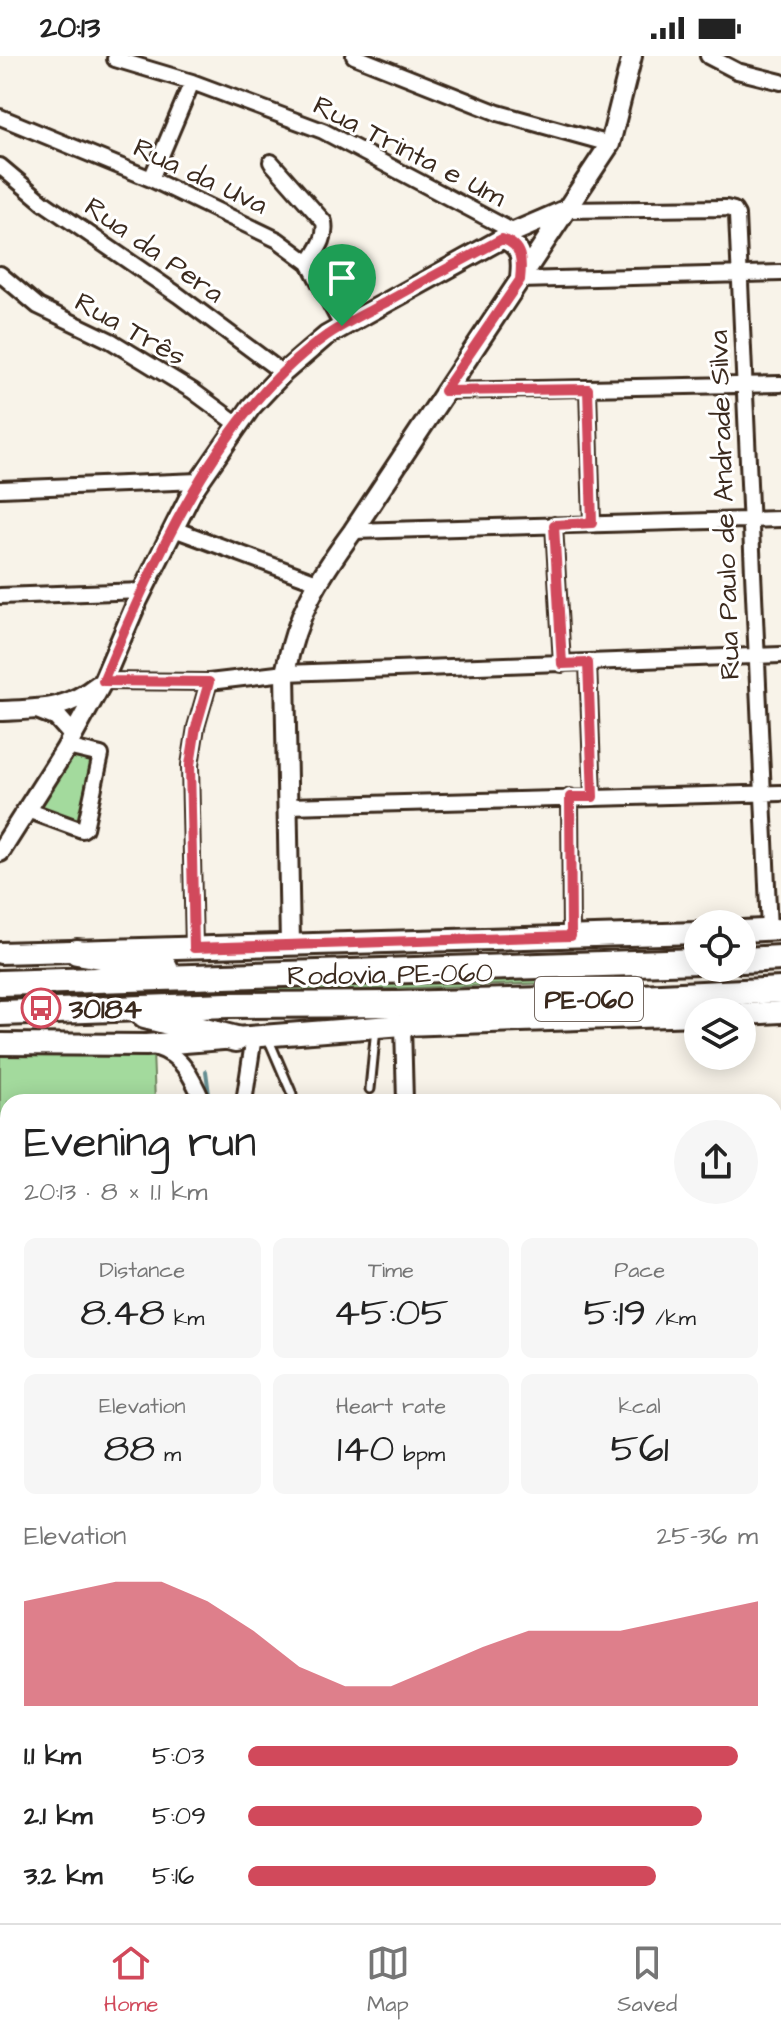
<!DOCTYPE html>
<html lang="en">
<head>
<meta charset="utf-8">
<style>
	body { margin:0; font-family:"Architects Daughter",sans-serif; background:#f6f6f6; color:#222; height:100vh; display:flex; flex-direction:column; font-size:30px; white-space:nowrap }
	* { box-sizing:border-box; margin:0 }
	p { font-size:26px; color:#767676 }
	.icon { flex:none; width:44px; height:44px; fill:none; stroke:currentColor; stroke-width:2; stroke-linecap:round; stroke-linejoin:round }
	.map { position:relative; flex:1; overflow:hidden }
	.panel { position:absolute; left:0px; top:1038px; width:782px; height:830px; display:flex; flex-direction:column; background:#fff; border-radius:24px 24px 0 0; box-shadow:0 4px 20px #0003 }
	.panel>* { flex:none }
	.tools { position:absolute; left:684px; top:854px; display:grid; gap:16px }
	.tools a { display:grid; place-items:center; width:72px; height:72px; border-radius:50%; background:#fff; box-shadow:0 4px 20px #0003; font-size:40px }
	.pin { position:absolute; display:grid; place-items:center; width:68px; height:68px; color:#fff; margin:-82px -34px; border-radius:50% 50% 50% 0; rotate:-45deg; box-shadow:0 0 8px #0007 }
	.pin .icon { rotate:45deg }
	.round { display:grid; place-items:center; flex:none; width:84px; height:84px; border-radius:42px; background:#f6f6f6 }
	.overview { display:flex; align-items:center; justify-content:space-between; height:136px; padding:0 24px }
	h1 { font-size:44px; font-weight:600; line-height:60px }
	.figures { display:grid; grid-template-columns:repeat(3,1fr); gap:12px; height:136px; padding:8px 24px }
	.figures div { display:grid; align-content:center; border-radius:12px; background:#f6f6f6; text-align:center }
	.figures b { font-size:40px; font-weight:600 }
	.figures small { font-size:22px; font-weight:400 }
	.figures p { font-size:22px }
	.chart { height:224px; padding:16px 24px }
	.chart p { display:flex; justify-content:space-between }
	.chart svg { width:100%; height:144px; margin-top:8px; fill:#d1495b; opacity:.7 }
	ul { padding:0 24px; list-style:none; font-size:26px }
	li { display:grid; grid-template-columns:128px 96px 1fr; align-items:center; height:60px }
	li i { height:20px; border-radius:10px; background:#d1495b }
	.status { display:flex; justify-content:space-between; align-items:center; height:56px; padding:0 40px; background:#fff; direction:ltr }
	.status svg { height:22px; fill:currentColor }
	.menu { display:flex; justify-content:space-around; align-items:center; height:112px; border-top:2px solid #e0e0e0; background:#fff; font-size:22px; color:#767676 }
	.menu a { display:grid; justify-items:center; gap:4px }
	.menu .on { color:#d1495b }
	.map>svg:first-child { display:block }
	.built { fill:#efe5cf }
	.green { fill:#a3da9d; stroke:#6f825e; stroke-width:2 }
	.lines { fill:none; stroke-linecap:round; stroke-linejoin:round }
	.stream { stroke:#648d91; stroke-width:4 }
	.service-casing { stroke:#3b2a1e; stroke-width:13 }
	.minor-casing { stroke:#3b2a1e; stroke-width:20 }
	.tertiary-casing { stroke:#3b2a1e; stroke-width:24 }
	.secondary-casing { stroke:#3b2a1e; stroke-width:26 }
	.trunk-casing { stroke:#3b2a1e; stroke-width:30 }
	.service { stroke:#fff; stroke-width:7 }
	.minor { stroke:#fff; stroke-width:14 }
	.tertiary { stroke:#fff; stroke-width:18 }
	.secondary { stroke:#fff; stroke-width:20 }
	.trunk { stroke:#fff; stroke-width:24 }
	.route-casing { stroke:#fff; stroke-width:16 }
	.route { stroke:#d1495b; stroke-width:10 }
	.labels { text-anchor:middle; stroke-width:6; stroke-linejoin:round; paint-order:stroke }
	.shield { fill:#fff; stroke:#766a62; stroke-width:2 }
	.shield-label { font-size:26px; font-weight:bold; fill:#3b2a1e }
	.street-label { font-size:28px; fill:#3b2a1e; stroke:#fff }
	.poi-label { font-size:28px; font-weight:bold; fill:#3b2a1e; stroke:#fff; text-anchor:start }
</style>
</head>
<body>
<div class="status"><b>20:13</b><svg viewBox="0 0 49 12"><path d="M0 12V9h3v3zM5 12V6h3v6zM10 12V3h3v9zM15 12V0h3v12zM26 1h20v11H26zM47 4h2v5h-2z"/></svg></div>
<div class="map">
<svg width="781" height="1867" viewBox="0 0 781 1867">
	<rect width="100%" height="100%" fill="#f8f3e9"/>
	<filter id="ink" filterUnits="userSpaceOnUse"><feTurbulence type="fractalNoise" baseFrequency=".0125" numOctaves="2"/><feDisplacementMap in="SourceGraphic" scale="16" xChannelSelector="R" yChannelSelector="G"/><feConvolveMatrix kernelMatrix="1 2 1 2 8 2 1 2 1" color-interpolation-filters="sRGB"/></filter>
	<g filter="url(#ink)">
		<path class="built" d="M774,1791H781V1867H448V1860H774Z"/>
		<path class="green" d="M77,691L103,697L89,780L32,763Z
			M606,911L610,925L0,946V933Z
			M153,995L155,1046H8V1507L0,1508V998Z"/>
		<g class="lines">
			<path class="stream" d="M206,1015L210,1046"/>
			<defs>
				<path id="service" d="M268,982L292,1038
					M370,1033L376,972
					M0,1522L8,1524
					M0,1630H8
					M0,1824L8,1823"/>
				<path id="minor" d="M354,0L498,57L610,88
					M708,0L737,15L781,26
					M115,3L192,26L323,75L514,176
					M0,61L151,123L278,184L309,207L342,270
					M271,106L324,166C327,183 317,194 309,207
					M0,110L44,147L178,239L283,317
					M151,123L192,26
					M565,154L726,152L734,154L737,159L769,874
					M0,218L38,250L111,285L193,335L239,369
					M520,224L781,217
					M588,333L592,467
					M444,335L781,328
					M0,433L199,425
					M554,469L562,608
					M174,473L317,526
					M353,475L781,463
					M0,540L143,535
					M588,607L593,741
					M103,625L209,626L285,617L781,599
					M570,741L571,880
					M288,750L781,737
					M27,754L82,774L85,772L101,699L67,691
					M194,892L190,709L196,671L209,626
					M403,969L405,1046
					M157,992C182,999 193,1023 203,1046
					M244,1046L254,980
					M774,1142H781
					M774,1292L781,1291
					M774,1427H781
					M774,1623H781
					M774,1777H781
					M239,1860V1867
					M260,1860V1867
					M430,1860L431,1867"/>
				<path id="tertiary" d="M502,183C522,189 522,204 520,222
					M37,653L57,661L73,679
					M0,655C40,653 65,655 98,629
					M0,796L65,694L103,625L137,546L193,434L251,351L283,317L326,280L514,176L565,154
					M290,888L285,617C297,557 317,524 353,475L610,88L632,0"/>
				<path id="secondary" d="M742,875L781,873
					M0,897L698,877
					M742,958L781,956
					M0,988L146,989L403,969L698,959"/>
				<path id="trunk" d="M77,896L165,911
					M742,904L781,902
					M0,927L698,905
					M0,957L228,949L397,948L620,942L781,934
					M145,960L236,983"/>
			</defs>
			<use href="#service" class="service-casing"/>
			<use href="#minor" class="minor-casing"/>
			<use href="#tertiary" class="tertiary-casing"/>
			<use href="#secondary" class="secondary-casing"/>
			<use href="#trunk" class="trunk-casing"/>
			<use href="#service" class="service"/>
			<use href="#minor" class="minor"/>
			<use href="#tertiary" class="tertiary"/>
			<use href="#secondary" class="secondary"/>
			<use href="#trunk" class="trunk"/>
		</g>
	</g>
	<g class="lines" filter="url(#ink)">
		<defs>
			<path id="route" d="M502,183C523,189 522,206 520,224L444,335L588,333L592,467L554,469L562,608L588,607L593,741H570L571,880L194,892L190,709L196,671L209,626L103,625C153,507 217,356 326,280C346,266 368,256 390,244C427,223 465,203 502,183Z"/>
		</defs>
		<use href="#route" class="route-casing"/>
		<use href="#route" class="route"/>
	</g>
	<defs>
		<symbol id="bus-ring" viewBox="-11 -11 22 22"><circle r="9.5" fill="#fff" stroke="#d1495b" stroke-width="1.5"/><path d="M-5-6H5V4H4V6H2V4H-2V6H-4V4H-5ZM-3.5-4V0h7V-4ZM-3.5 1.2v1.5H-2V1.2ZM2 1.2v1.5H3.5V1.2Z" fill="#d1495b"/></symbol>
	</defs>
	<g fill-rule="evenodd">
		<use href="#bus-ring" x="19" y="930" width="44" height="44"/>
	</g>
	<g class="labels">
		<rect class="shield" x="535" y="921" width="108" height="44" rx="6"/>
		<g class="shield-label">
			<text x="589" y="952">PE-060</text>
		</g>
		<g class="street-label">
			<text transform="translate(410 94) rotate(27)" y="10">Rua Trinta e Um</text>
			<text transform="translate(201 119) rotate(25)" y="10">Rua da Uva</text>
			<text transform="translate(155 193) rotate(35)" y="10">Rua da Pera</text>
			<text transform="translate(131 272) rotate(29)" y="10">Rua Três</text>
			<text transform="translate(723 449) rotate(-92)" y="10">Rua Paulo de Andrade Silva</text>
			<text transform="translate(390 917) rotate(-1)" y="10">Rodovia PE-060</text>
		</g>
		<g class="poi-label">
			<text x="69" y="962">30184</text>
		</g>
	</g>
</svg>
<div class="tools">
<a><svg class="icon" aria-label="locate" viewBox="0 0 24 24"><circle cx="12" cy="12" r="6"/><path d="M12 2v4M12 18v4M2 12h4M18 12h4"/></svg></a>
<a><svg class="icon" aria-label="layers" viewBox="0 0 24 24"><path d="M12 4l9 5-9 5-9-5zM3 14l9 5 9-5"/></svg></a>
</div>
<div class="pin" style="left:342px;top:270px;background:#1e9e55"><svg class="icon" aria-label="arrive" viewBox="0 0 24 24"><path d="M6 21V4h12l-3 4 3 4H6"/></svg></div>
<section class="panel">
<div class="overview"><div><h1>Evening run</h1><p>20:13 · 8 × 1.1 km</p></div><a class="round"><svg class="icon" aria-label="share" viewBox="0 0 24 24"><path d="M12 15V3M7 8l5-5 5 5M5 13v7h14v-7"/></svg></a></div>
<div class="figures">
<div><p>Distance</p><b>8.48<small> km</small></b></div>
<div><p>Time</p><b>45:05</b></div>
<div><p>Pace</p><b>5:19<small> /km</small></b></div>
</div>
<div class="figures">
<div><p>Elevation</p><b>88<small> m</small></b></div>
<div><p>Heart rate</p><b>140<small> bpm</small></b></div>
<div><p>kcal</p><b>561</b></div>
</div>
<div class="chart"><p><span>Elevation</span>25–36 m</p>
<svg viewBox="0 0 160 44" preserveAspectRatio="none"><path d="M0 44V12L10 9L20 6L30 6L40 12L50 21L60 32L70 38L80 38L90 32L100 26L110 21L120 21L130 21L140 18L150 15L160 12V44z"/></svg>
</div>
<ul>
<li><b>1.1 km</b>5:03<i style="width:96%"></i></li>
<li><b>2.1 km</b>5:09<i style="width:89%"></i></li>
<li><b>3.2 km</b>5:16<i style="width:80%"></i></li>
</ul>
</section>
</div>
<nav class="menu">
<a class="on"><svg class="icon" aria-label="home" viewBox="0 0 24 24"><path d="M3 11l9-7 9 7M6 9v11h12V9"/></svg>Home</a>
<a><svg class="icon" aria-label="map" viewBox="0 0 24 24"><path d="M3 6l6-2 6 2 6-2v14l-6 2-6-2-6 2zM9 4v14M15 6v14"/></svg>Map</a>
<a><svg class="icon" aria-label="saved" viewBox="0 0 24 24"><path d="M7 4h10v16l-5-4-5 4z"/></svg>Saved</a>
</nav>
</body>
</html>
